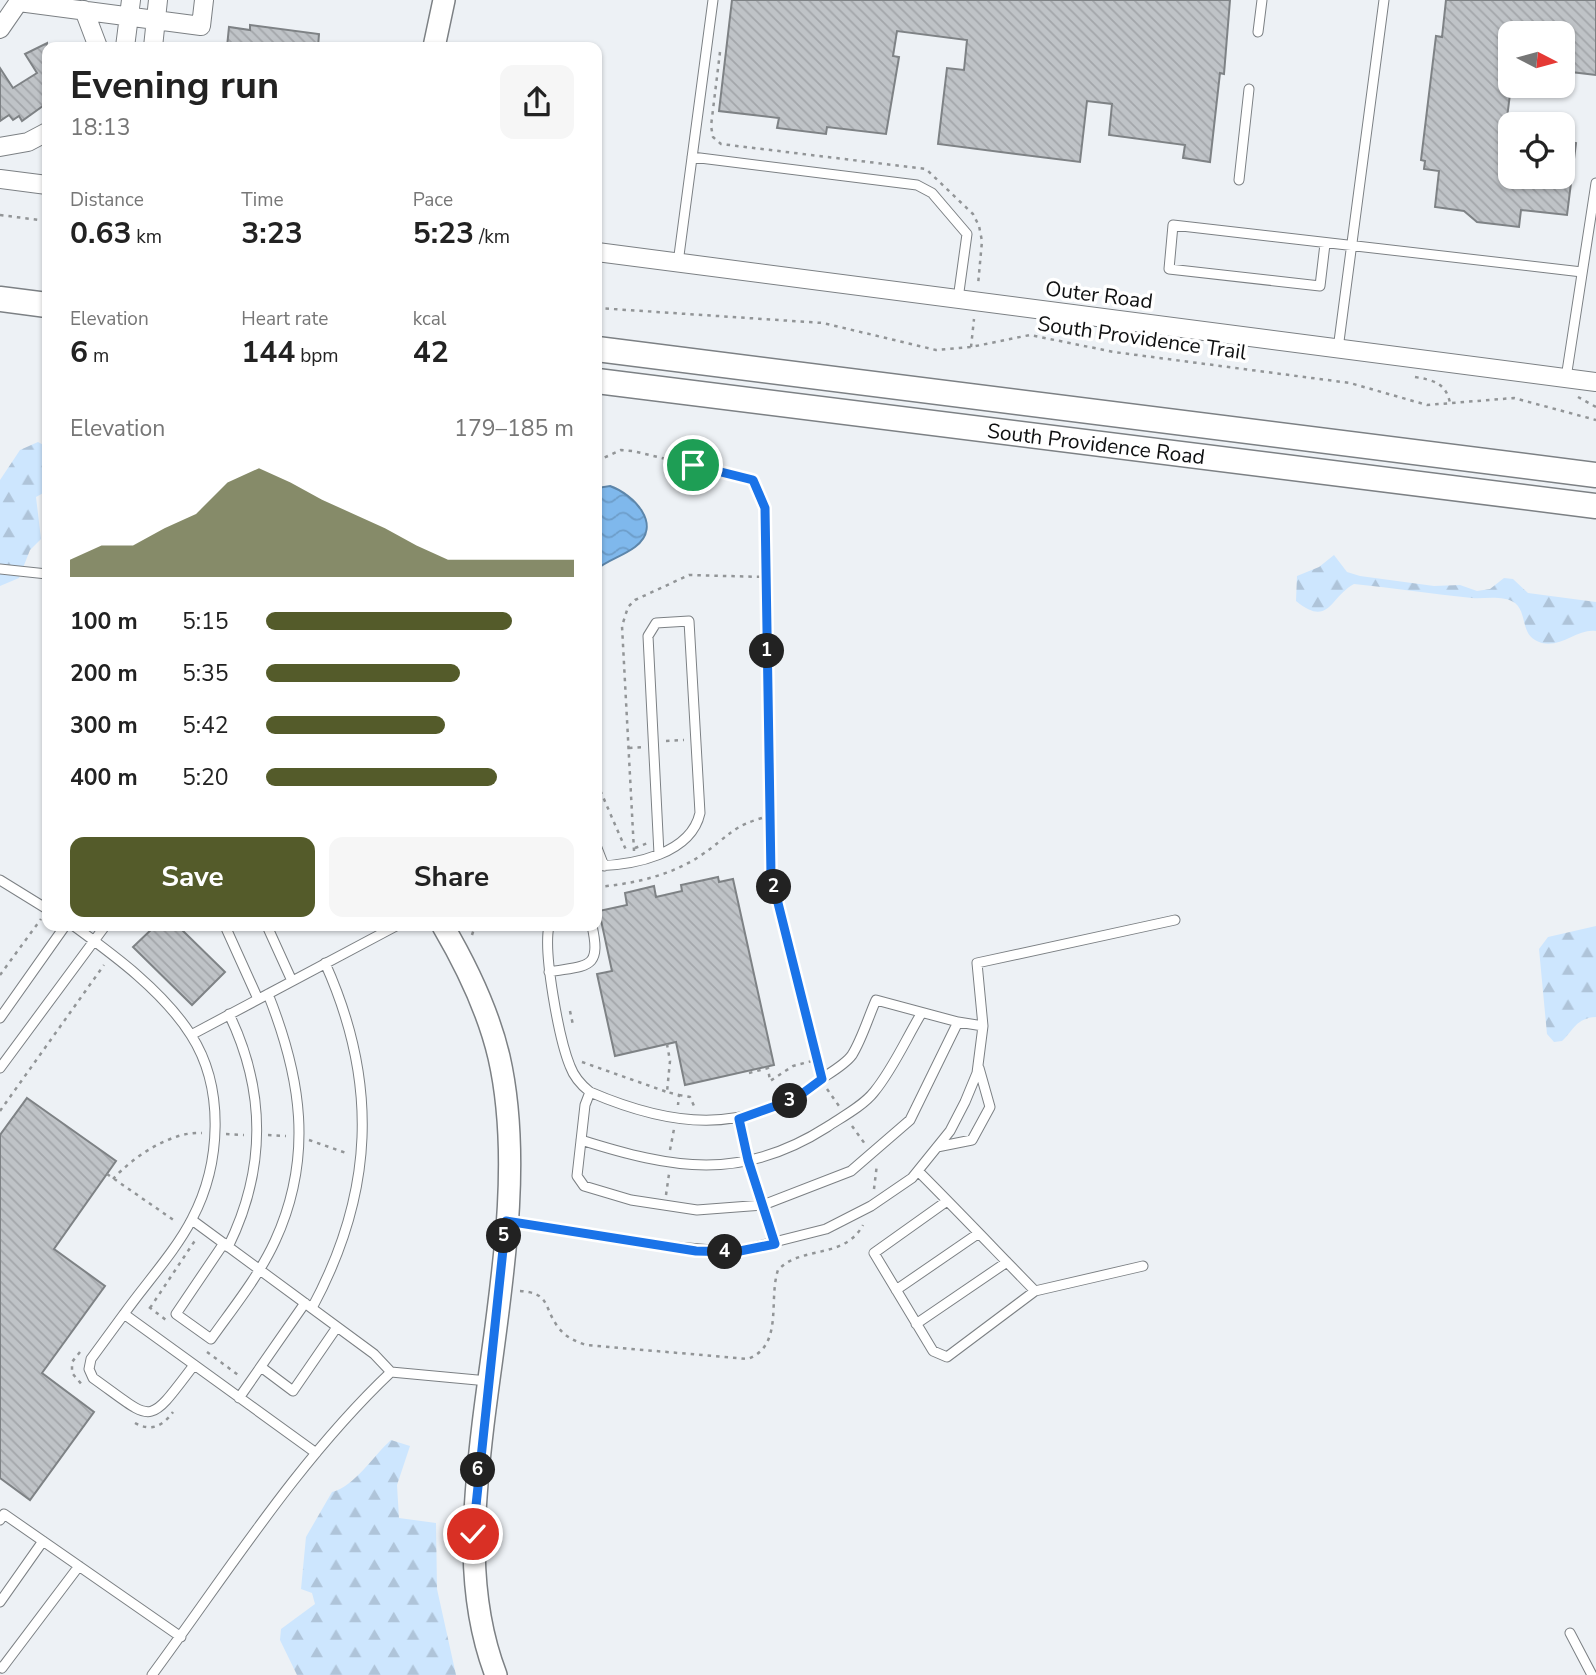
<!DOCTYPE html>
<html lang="en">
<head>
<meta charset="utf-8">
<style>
	body { margin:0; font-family:"Nunito Sans",sans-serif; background:#f6f6f6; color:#222; height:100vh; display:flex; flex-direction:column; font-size:26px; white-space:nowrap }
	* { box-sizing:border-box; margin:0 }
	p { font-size:23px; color:#767676 }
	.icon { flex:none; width:38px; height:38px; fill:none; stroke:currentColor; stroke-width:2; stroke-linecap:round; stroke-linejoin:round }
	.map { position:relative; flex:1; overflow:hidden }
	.sheet { position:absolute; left:42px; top:42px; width:560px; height:889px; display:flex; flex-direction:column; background:#fff; border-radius:14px; box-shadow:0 2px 5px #0004 }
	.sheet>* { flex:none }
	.needle { width:46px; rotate:96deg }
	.controls { position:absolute; left:1498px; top:21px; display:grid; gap:14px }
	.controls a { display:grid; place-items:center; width:77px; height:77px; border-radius:14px; background:#fff; box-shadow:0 2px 5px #0004; font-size:35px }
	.pin { position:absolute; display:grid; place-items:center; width:60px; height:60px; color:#fff; margin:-30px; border:4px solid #fff; border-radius:50%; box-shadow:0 2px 7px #0007 }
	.km { position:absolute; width:35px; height:35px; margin:-18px; border-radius:50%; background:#222; color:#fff; font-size:19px; line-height:35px; text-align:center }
	.round { display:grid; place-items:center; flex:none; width:74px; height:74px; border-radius:14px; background:#f6f6f6 }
	.overview { display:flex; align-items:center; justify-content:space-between; height:119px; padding:0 28px }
	h1 { font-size:38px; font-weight:700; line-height:52px }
	.figures { display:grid; grid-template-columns:repeat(3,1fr); gap:10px; height:119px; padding:7px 28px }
	.figures div { display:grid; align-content:center }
	.figures b { font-size:30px; font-weight:700 }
	.figures small { font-size:19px; font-weight:400 }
	.figures p { font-size:19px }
	.chart { height:196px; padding:14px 28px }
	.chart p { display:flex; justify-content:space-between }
	.chart svg { width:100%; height:126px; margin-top:7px; fill:#545b2a; opacity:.7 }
	.cta { display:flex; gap:14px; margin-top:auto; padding:14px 28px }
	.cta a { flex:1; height:80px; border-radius:14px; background:#545b2a; color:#fff; font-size:28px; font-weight:700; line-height:80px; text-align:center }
	.cta a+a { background:#f6f6f6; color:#222 }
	ul { padding:0 28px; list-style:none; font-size:23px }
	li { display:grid; grid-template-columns:112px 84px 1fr; align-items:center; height:52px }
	li i { height:18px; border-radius:9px; background:#545b2a }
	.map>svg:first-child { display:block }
	.forest { fill:url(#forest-firs) }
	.water { fill:url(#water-waves); stroke:#5d86aa; stroke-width:2 }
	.building { fill:url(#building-back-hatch); stroke:#7e8285; stroke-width:2 }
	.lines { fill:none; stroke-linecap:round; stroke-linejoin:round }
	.service-casing { stroke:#7c8084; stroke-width:11 }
	.minor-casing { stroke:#7c8084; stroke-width:20 }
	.tertiary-casing { stroke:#7c8084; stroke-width:24 }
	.secondary-casing { stroke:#7c8084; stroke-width:27 }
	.path { stroke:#929597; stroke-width:2.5; stroke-dasharray:3.5 5; stroke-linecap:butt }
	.service { stroke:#fff; stroke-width:9 }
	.minor { stroke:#fff; stroke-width:18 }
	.tertiary { stroke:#fff; stroke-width:21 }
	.secondary { stroke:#fff; stroke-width:24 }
	.route-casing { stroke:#fff; stroke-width:14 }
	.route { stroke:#1a73e8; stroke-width:9 }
	.labels { text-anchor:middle; stroke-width:7; stroke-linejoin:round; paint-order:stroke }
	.street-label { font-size:21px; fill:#0f1011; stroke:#fff }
</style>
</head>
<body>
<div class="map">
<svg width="1596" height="1675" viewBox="0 0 1596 1675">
	<defs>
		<pattern id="forest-firs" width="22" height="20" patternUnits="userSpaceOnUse" patternTransform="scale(1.75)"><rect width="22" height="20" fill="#cde6fe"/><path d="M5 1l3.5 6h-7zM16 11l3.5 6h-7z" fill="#afc4d9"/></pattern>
		<pattern id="water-waves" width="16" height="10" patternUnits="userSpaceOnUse" patternTransform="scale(1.75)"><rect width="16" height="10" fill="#7fb8ec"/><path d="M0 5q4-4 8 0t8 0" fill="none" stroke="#6d9dc9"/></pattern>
		<pattern id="building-back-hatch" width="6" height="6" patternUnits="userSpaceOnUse" patternTransform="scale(1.75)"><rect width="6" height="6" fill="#bfc3c7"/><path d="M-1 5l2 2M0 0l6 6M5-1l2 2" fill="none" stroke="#a3a6aa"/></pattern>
	</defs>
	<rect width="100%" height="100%" fill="#edf1f5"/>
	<path class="forest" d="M38,442L47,447V491L36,497L41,539L30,550L19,578L0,586V480L20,450Z
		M1334,555L1347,572L1360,576L1434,586L1460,585L1477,591L1490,589L1504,578L1513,579L1528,593L1596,602V631C1576,628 1557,653 1535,640C1521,632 1527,613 1515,603C1503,595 1485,599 1472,598C1433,594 1393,588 1354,584C1330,597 1329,628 1296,601L1297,576L1319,567Z
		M1596,926V1017C1576,1018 1574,1030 1562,1041L1554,1042L1547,1034L1539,949L1548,937Z
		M391,1440L410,1446L397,1485L399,1518L436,1523L437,1589L456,1675H297L280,1640L281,1629L315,1604L312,1593L301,1589L306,1537L332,1492C354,1487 373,1456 391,1440Z"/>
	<path class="water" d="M610,486C633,494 664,525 635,547C623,556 608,560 597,569V488Z"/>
	<path class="building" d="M732,0H1230L1224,74L1220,73L1210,162L1183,158L1185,145L1109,135L1112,104L1087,101L1080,162L938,144L947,68L964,70L967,40L897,31L893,56L899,57L886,134L827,127L826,134L777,128L779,118L719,111Z
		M1446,0H1596V75L1563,71V33H1510L1511,86L1505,134L1510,135V177H1563V141L1576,143L1567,215L1521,210L1519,227L1477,222L1464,211L1435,207L1439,171L1424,169L1425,161L1421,160L1436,36L1442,37Z
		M250,25L319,34L318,47H227L229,27L250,30Z
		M47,43V103L22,121L19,116L13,120L9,115L0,121V68L13,88L37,73L25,54Z
		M718,877L719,882L733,879L774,1065L685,1085L676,1042L615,1056L597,974L612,971L599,911L627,905L625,893L654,886L656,897L682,891L681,885Z
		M155,926H178L225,972L192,1005L133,947Z
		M27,1098L116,1161L54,1249L105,1286L42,1373L94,1412L30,1500L0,1478V1135Z"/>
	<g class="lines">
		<defs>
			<path id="service" d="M1258,32L1262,0
				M692,157L917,185L932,193L967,234L958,299
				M1239,180L1249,89
				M1325,244L1320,286L1169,269L1173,225L1582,272
				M678,263L713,0
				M1338,349L1384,0
				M1566,378L1596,183
				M0,569L47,574
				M597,848L604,866
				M597,866C634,865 691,854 700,813L689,621L656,623L648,636L659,854
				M0,880L47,909
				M74,926C115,956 163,991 191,1035C225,1088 221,1164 192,1219C175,1252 146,1283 124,1314L316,1453
				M225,926L258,999
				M267,926L292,981
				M549,926C543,953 559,1039 570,1066C574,1077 581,1085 590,1092L585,1105L577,1176L584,1186L631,1200L697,1210L763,1205L851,1171L910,1120L958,1022L876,1000C868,1018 862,1039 852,1055C845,1065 828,1074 818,1081C745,1137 669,1126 590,1092
				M549,972C587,965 602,970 592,926
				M0,1018L65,926
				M958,1022L983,1026
				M191,1035L396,926
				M0,1068L105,926
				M739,1119L748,1160L776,1244
				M581,1140C673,1169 741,1182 827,1127C842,1117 863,1106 874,1092C893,1069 906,1039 921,1014
				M937,1147L972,1140L990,1107L979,1068
				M918,1171C957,1210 996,1251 1035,1291L947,1357L933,1351L874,1253L947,1201
				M192,1220L374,1354L391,1372
				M507,1221L654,1245L735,1252L826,1229L871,1206L912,1178L950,1131L965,1102L977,1073L983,1026L977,963L1175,920
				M224,1243L176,1314L211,1339C233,1308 259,1276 275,1241C314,1156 301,1077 268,994
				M228,1247C266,1170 266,1091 229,1014
				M896,1290L979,1233
				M1035,1291L1143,1266
				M312,1308C374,1193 379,1083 325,963
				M124,1314L91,1359L89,1369L93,1378C155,1422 146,1428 194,1365
				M916,1324L1007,1262
				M261,1367L293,1391L337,1327
				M239,1398L305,1303
				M0,1520L4,1514L181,1637
				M0,1602L43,1541
				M1570,1633L1592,1675
				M0,1667L2,1668L79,1566
				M152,1675C228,1572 298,1460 391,1372L488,1381"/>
			<path id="minor" d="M19,2L201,26L204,0
				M84,10L98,47
				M0,29L20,0
				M125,47L131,0
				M153,47L158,0
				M0,147L28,142L47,132
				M0,179L47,185
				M597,252L1596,382"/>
			<path id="tertiary" d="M434,47L444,0
				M443,926C467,967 488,1010 499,1057C525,1171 497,1309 483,1425C473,1509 465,1594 496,1675"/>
			<path id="secondary" d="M0,299L47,305
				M597,349L1596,475
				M597,381L1596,506"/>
		</defs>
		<use href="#service" class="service-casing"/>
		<use href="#minor" class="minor-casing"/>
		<use href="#tertiary" class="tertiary-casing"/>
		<use href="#secondary" class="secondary-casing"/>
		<path class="path" d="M720,52L711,126L713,137L721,144L926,169L973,214L979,226L982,241L978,285
			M0,215L47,221
			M597,308L823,323L936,350L971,347L1030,335L1114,352L1350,383L1427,405L1514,398L1596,420
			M971,347L974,319
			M1415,377C1433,380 1446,383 1450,403
			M1578,397L1596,407
			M597,461L621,450L633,451L753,480L765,508L771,875L817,1066
			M666,741L684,740
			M629,748L643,747
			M597,783L626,850
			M635,848L648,843
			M634,851L622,626L628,607L635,600L689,575L766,577
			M597,887C632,884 670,876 700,856C730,836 730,826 769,816
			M472,935L475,926
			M0,975L41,919
			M570,1011L573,1025
			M667,1044L670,1061L667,1092L679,1095L678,1105
			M582,1062L667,1092
			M749,1073L768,1068L770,1081L793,1066L816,1060
			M827,1089L839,1106
			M679,1095L690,1097L694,1106
			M0,1111L104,965
			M852,1126L865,1144
			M226,1134L244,1135
			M268,1135L286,1136
			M309,1140L349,1154
			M670,1150L674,1129
			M107,1174L175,1221
			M113,1179C133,1157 171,1131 202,1133
			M874,1189L877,1164
			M666,1195L669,1174
			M520,1291C551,1293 543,1307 558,1327C565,1337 575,1341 586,1345L748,1359C784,1345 768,1300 778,1270C801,1245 844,1260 863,1225
			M149,1307L166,1320
			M150,1308L196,1239
			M80,1352L72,1362V1373L84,1387
			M207,1352L241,1377
			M135,1423C151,1432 163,1426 173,1412"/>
		<use href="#service" class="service"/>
		<use href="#minor" class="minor"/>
		<use href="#tertiary" class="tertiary"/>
		<use href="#secondary" class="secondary"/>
	</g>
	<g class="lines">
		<defs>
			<path id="route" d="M473,1534L506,1221L696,1251L735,1252L775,1244L748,1160L739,1119L795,1099L822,1079L771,875L765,508L753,480L693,465"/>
		</defs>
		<use href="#route" class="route-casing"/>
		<use href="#route" class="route"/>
	</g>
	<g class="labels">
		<g class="street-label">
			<text transform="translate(1099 295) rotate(7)" y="7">Outer Road</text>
			<text transform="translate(1142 338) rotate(8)" y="7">South Providence Trail</text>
			<text transform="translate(1096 444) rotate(7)" y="7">South Providence Road</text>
		</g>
	</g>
</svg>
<div class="controls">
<a><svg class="needle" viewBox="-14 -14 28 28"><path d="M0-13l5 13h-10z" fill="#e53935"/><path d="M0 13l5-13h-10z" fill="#767676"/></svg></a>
<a><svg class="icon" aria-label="locate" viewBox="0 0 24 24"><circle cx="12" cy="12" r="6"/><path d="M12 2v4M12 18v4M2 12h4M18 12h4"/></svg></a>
</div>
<div class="pin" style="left:693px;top:465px;background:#1e9e55"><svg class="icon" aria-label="arrive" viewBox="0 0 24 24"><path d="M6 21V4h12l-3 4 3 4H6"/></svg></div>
<div class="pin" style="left:473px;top:1534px;background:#d93025"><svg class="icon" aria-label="check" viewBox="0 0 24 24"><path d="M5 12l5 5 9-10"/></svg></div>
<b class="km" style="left:767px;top:651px">1</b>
<b class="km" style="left:774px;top:887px">2</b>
<b class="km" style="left:790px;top:1101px">3</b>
<b class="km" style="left:725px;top:1252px">4</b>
<b class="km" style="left:504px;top:1236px">5</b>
<b class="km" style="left:478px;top:1470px">6</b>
<section class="sheet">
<div class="overview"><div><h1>Evening run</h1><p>18:13</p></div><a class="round"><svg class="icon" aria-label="share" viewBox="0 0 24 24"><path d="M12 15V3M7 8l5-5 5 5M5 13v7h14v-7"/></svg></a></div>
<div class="figures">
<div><p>Distance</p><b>0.63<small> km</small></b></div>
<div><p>Time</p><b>3:23</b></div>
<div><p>Pace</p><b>5:23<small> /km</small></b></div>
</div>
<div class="figures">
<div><p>Elevation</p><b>6<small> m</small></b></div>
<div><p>Heart rate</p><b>144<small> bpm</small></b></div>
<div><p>kcal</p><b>42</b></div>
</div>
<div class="chart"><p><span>Elevation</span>179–185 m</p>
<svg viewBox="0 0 160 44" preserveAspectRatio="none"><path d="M0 44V38L10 33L20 33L30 27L40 22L50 11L60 6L70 11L80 17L90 22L100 27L110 33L120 38L130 38L140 38L150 38L160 38V44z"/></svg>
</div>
<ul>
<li><b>100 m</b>5:15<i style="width:80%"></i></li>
<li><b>200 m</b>5:35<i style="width:63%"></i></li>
<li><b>300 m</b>5:42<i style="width:58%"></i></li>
<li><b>400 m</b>5:20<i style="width:75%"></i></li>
</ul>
<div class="cta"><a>Save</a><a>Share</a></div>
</section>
</div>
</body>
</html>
